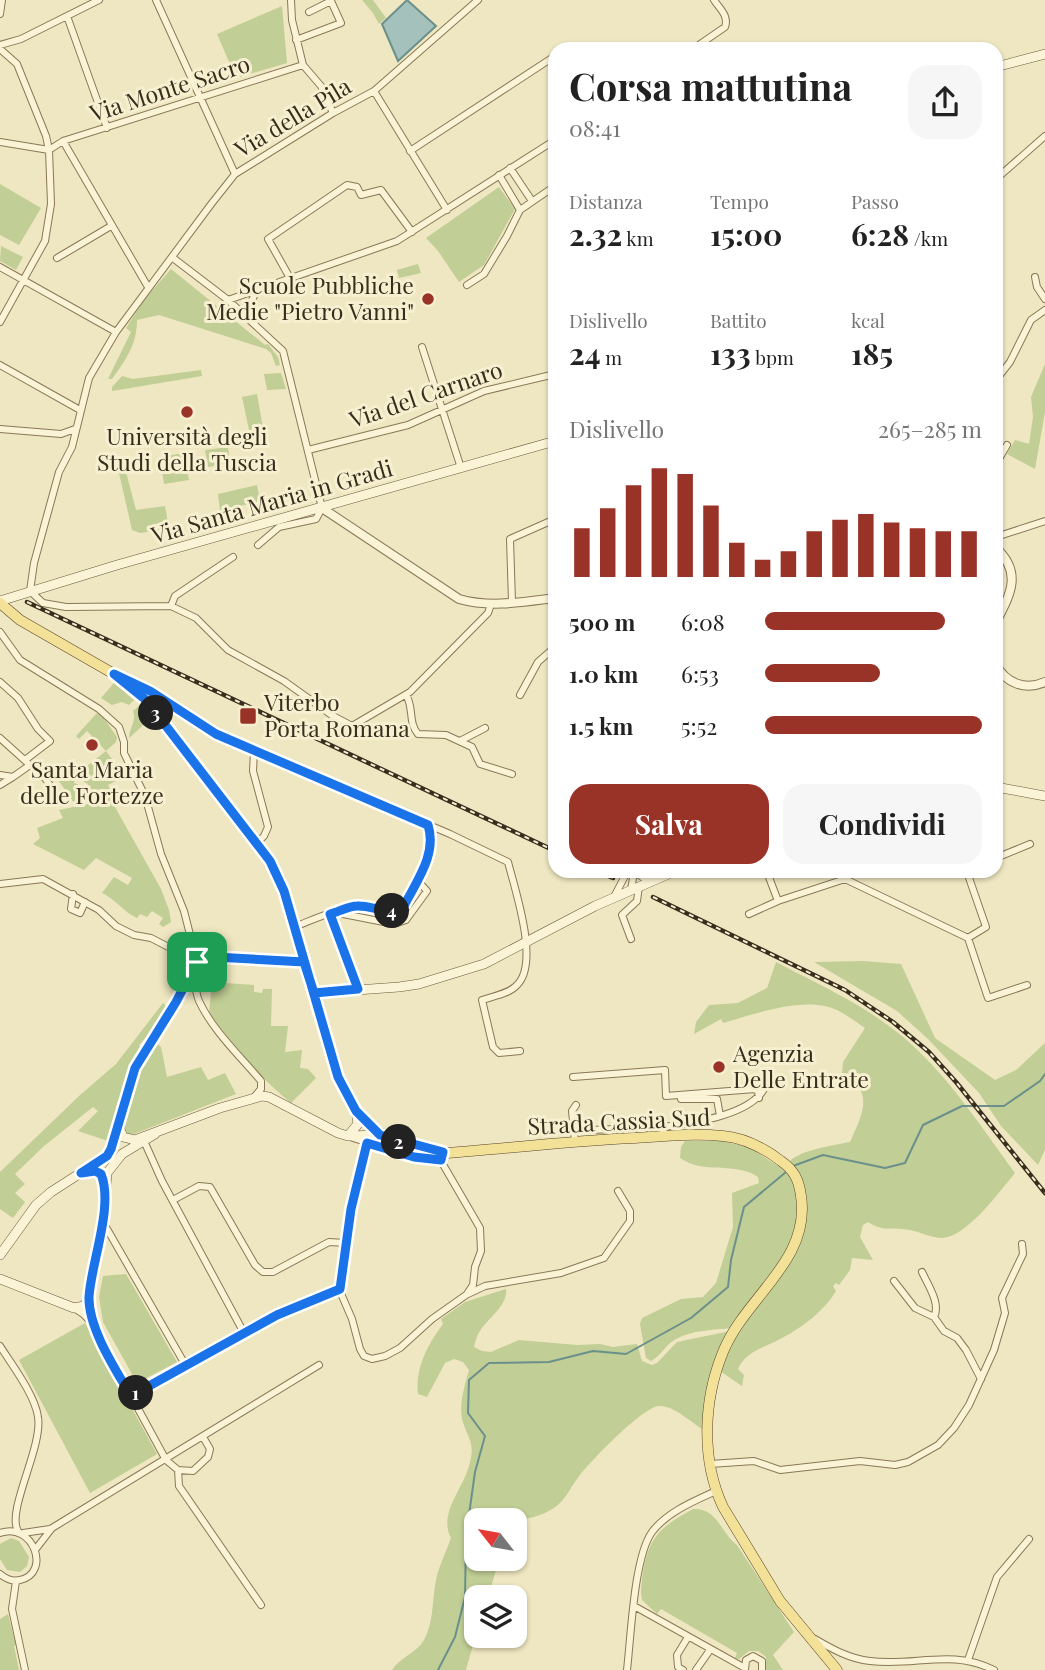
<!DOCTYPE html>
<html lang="it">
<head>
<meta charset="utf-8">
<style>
	body { margin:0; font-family:"Playfair Display",serif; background:#f6f6f6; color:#222; height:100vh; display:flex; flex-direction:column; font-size:26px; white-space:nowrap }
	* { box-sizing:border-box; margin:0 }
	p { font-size:23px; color:#767676 }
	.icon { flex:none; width:38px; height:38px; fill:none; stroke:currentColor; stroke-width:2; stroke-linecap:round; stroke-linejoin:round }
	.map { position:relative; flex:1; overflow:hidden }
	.panel { position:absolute; left:548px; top:42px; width:455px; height:836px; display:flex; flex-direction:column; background:#fff; border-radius:21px; box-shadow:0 2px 5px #0004 }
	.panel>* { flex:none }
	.needle { width:46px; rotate:301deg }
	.tools { position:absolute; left:464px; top:1508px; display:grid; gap:14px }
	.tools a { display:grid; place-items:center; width:63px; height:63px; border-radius:14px; background:#fff; box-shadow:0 2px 5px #0004; font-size:35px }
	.pin { position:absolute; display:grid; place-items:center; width:60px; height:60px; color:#fff; margin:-30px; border-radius:14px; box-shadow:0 4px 10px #0006 }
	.km { position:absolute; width:35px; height:35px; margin:-18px; border-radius:50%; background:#222; color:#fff; font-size:19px; line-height:35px; text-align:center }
	.round { display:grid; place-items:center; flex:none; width:74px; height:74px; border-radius:21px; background:#f6f6f6 }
	.summary { display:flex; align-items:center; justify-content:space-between; height:119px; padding:0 21px }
	h1 { font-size:38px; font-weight:700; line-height:52px }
	.stats { display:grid; grid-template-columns:repeat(3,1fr); gap:10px; height:119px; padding:7px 21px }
	.stats div { display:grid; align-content:center }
	.stats b { font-size:30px; font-weight:700 }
	.stats small { font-size:19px; font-weight:400 }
	.stats p { font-size:19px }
	.chart { height:196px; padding:14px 21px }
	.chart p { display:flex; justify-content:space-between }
	.chart svg { width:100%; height:126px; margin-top:7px; stroke:#9a3327; stroke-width:6 }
	.action { display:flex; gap:14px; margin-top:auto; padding:14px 21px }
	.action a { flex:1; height:80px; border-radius:21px; background:#9a3327; color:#fff; font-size:28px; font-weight:700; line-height:80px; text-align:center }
	.action a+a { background:#f6f6f6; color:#222 }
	ul { padding:0 21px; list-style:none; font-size:23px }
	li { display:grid; grid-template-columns:112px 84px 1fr; align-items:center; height:52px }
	li i { height:18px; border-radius:9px; background:#9a3327 }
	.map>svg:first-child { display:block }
	.green { fill:#c1ce95 }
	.water { fill:#a4c1bc; stroke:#6b908b; stroke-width:2 }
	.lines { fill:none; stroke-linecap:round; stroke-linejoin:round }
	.stream { stroke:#6b908b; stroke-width:2 }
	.minor-casing { stroke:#897858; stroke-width:8 }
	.tertiary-casing { stroke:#897858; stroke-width:10 }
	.secondary-casing { stroke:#6b593c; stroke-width:10 }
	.primary-casing { stroke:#57452d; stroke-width:11 }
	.minor { stroke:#faf3d5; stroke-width:6 }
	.tertiary { stroke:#faf3d5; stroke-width:8 }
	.secondary { stroke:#faf3d5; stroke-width:9 }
	.primary { stroke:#f4e198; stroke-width:10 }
	.rail-casing { stroke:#392d1d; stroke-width:4.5 }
	.rail { stroke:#f6f0d1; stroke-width:2; stroke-dasharray:5; stroke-linecap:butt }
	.route-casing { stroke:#fff; stroke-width:14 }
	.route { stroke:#1a73e8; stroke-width:9 }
	.poi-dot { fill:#9a3327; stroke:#f6f0d1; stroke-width:2.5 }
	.labels { text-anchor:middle; stroke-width:6; stroke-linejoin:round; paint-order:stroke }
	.street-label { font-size:23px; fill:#392d1d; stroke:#f6f0d1 }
	.poi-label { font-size:23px; fill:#392d1d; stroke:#f6f0d1 }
</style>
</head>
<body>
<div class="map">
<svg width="1045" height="1670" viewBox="0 0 1045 1670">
	<rect width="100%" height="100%" fill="#efe7c1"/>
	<path class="green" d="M362,0H373L386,18L379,24L373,13Z
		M282,6L287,63L236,78L217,34Z
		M0,184L41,208L19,245L0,235Z
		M499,187L515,209L484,265L459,282L438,251L426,238Z
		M1,246L23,257L16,270L0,261Z
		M418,264L421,273L399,278L397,270Z
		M171,269L265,345L268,344L278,357L280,365L276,366L271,353L266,349L159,315L137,320C137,344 126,360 112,379H108L131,332L126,328L144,300Z
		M1045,364V412L1035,469L1007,454L1015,440L1029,444L1033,417L1031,397Z
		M201,370L202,376L112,391V387L122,376L133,379Z
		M281,373L286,389L267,390L264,374Z
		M257,394L263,428L249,430L242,397Z
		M228,447L230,463L208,467L205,450Z
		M184,453L189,480L164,484L160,457Z
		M126,472L136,510L165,506L169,529L140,533L132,530L119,473Z
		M257,485L260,501L220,511L218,494Z
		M114,683L134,700L129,705L122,702L112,705L101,698Z
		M140,705L151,718L129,738C129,728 137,721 133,711Z
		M97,713L103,717L117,737L116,742L106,751L125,776L108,785L118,806L115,807L161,889L169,910L171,922L163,927L159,924L163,918L152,911L147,917L140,914L137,918C122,911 117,900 102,893L114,877L128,885L132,878L96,858L84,870L33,844L40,838L37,828L63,818L59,810L93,803L87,794L82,795L74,803L59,781L73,770L76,776L74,783L86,788L88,784L84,782L87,766L106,751L87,731L79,739L76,736Z
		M863,961L901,964L935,1038L995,1080L1016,1070L1045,1043V1150L1038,1165L1001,1126L979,1093L928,1039L897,1011L814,962Z
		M776,962C814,982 854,1000 889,1026C941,1064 977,1121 1015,1173C1000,1191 967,1237 942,1238C932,1238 920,1232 910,1230C894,1227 882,1232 868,1222L863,1225L860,1237L873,1260L852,1258L850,1270L839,1285L836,1283L833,1286L836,1291C825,1310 802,1328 782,1338C766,1347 746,1351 738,1369L744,1375L742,1386L720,1371C725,1358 730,1344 738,1331C753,1307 773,1286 790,1263C811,1234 812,1190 790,1161C801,1150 834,1145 850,1142C863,1113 875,1091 842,1073L843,1062L865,1028C856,1022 847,1015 837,1010C805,995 755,1014 723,1023L721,1019L694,1034L696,1022L709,1005L738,1003L767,988Z
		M212,982L254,985V992L262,993L263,989H272L271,1026H288L285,1052L302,1050L300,1068L308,1069L316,1078L291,1103C259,1077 232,1046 209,1012Z
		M163,1003L167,1007L152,1031L139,1045L141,1049L123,1084L108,1141L78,1131L98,1111L93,1107L44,1146L15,1174L25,1184L15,1193L25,1202L13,1218L0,1209V1172L79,1096L116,1064Z
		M154,1041L161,1047L167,1077L201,1067L208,1080L225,1073L236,1094L134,1134L125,1135C115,1110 141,1063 154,1041Z
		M685,1141H723L750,1148L786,1171L793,1181L797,1198L798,1220L791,1247L731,1328C714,1330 692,1330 676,1339C666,1344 661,1356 651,1361L646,1358L640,1324L642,1318L681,1299L703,1297L716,1283L733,1227L732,1193L759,1183L758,1177C735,1161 704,1175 680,1158L681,1147Z
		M126,1274L177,1362L137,1383L103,1322L99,1297L103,1276Z
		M506,1289C508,1306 488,1318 480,1331C477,1335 475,1342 474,1347L482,1351L491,1352L519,1340L577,1345L600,1344L613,1347L637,1344L642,1361L652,1365L657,1363L677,1342L730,1331L708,1389L702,1429C691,1422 674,1406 660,1406C644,1405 591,1461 580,1475C570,1487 567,1499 554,1508C531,1523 502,1521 476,1521V1559H499L488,1598H476V1634L466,1670H392C400,1657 417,1653 424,1640C434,1622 432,1600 436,1580C439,1566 446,1552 451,1538C438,1514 463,1489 469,1466C476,1442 468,1440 462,1419C459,1404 465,1384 469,1370L463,1362L454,1359L445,1363L427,1397L418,1394C415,1368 428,1344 443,1324L441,1319L465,1302Z
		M85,1323L157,1454L90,1493L19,1360Z
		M693,1509C718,1508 720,1532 737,1545L794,1632L773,1655L783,1670H766V1657L758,1651H749L739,1659L735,1658L737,1653L661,1609L657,1614L642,1600C640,1590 642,1581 643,1572C649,1536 662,1526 693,1509Z
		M11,1538L19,1541L29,1557L27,1566L20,1572L7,1570L0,1559V1544Z
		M8,1614L16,1645L14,1646L19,1670H0V1619Z"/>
	<path class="water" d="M407,0L436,26L398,61L382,24Z"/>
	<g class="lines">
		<path class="stream" d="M793,1166L823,1155L885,1168L905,1163L923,1125L962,1106H1004L1040,1081L1045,1074
			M438,1670L455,1637L465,1597L466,1536L475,1472L485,1436L468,1413L469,1380L489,1363L549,1362L593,1351L626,1354L691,1318L728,1287L731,1260L744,1207L786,1172"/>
		<defs>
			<path id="minor" d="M156,0L235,174
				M291,0L292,20L303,65L321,86L333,113
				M478,0L374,91L333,113L235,174L212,203L116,332L89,378L72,447L59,472L34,563L30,591L43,603L66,607L171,606L196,618L228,650L284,681L333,716L352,726L410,692L488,613L491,604
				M0,14L2,0
				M67,16L107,128
				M296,40L341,23L331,1L309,12
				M0,45L21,39L99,0
				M0,49L17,64L46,136L49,150L51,204L45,241L0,322
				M565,49L568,47
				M693,49L725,27C729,16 720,9 714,0
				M374,91L447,210
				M63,141L148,287
				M0,142L49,150
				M49,150L63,141L303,65
				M410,151L555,56
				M510,168L532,201
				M499,175L520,210
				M996,179L1045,136
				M57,258L111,226
				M173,258L228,300L283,351L322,508L316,519L279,527L258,545
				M0,267L116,332
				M1035,277L1037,287L1045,299
				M290,278L268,239L347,185L357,187L361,195L381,190L412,232
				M467,285L484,274L507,236L520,210L555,186
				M228,300L397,241L555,140
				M251,319L249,306L257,290
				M422,347L461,468
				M0,365L80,410
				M996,380L1010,362L1031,320L1045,310
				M0,429L61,434L75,429
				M308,450L408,425L484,391L555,374
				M996,464L1007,445
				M996,537L1045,521
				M512,602L510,539L555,519
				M171,606L175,596L233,557
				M0,632L20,660L99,709L119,727L124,742V753L145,796L161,854L184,911L197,962
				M126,679L150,691L216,734L450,834L508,862C515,890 540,963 517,985C509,994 493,996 482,1000L493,1047L499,1053L520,1051
				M0,682L18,698L38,729L50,741L25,760
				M406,695C414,707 408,723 418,734L446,735L472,747L480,764L512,774
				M520,695L538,662L555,647
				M0,738L30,765L37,767L52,788C50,795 44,799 37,800
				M460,741L485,728
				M254,751L253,771L268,827L264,836L257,843
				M0,775L13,777L30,765
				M0,785L13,777
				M996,858L1030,844
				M635,872L645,879L653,880
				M767,872L778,901L845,879L968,938L986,927L967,872
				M953,872H954
				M0,884L43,879L99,910L116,926L134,935L151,938L184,955H195
				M631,890L634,872
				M73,894L71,909L80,913L85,902
				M614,897L627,872
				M338,913L394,924L406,920L427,891L417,880
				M330,914L358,989
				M749,914L778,901
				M294,927C310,921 343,906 358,906C374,905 391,918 405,904C418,879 437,854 428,825
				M968,938L988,998L1027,985
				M631,939L622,915L637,901L639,886
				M189,977C197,983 195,992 199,1001C213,1031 240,1056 261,1081V1089L255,1096
				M573,1077L665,1070L666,1096L755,1089L758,1092L759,1098
				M681,1099H717L720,1116
				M591,1130L663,1127
				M663,1136V1127C691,1123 749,1116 764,1089
				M353,1138L414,1157L441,1160
				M144,1141L162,1181L244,1333
				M575,1142L572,1111L576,1105
				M367,1143L351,1209L339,1289L352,1319L360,1349L364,1356L372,1359L385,1356L400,1348L432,1319L466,1295L485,1286L561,1273L604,1258L630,1221V1211L618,1191
				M443,1152L441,1161L480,1228L481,1251L475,1267L473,1285L467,1294
				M173,1200L199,1186L210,1187L255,1265L263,1272H273L329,1242L346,1243
				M103,1222L186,1366
				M922,1272C928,1285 941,1304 934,1317
				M894,1281L915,1308L934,1317L944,1331L957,1338L966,1350L981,1379
				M89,1298L92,1324L166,1460L178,1470L193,1471L208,1457L210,1449L203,1437
				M74,1308L83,1314L91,1322
				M0,1346C12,1365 35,1395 38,1417C43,1447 6,1511 18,1531
				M131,1396L277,1315L339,1289
				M710,1464L754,1461L780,1470L860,1461L895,1465L908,1462L938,1445L954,1428L969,1405L994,1350L1005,1313L1002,1298L1023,1254L1022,1244
				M178,1470L179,1486L261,1605
				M0,1533C33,1521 52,1573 20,1580C12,1582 6,1579 0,1574
				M23,1533L50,1529
				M35,1550L52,1528L319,1365
				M16,1581L12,1609L25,1670
				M634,1606L745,1668
				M815,1639C832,1649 850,1659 870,1661C914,1667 951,1648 994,1670
				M968,1660L997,1577L1029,1539
				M627,1670C631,1636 634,1557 652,1532C667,1512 694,1501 716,1491
				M683,1670L678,1667L677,1655L688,1637
				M696,1670L710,1650
				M745,1670L746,1660L753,1656L762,1661V1670"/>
			<path id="tertiary" d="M322,508L459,599C490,608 523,602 555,598
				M996,548C1023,573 1010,595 996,622
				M996,665C1006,683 1025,691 1045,682"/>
			<path id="secondary" d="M996,67L1045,54
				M0,601L117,565L555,441
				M996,787L1045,796
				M314,993L399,987L419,984L484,964L595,906L673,872
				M119,1127L123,1137L135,1140L220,1108L262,1096L269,1097L338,1133L348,1136L380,1135
				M348,1136L358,1124L356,1111
				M0,1255L36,1205L51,1192L107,1156L114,1142L128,1086L135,1068L176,1002L197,962L215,957L304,962
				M0,1279L74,1308L84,1306L89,1298L103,1222L107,1173L122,1154L155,1134"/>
			<path id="primary" d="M0,603L20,620L114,674L146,700L257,843L280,879L334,1065C354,1125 386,1148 448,1153C510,1148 572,1141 633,1138C663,1136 694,1133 723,1136C745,1138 764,1148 781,1161C794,1170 799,1180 801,1196C811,1261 745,1297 723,1352C703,1401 701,1460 723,1507L780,1601L837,1670"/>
		</defs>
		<use href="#minor" class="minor-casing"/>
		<use href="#tertiary" class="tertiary-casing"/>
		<use href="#secondary" class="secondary-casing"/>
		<use href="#primary" class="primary-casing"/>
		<use href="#minor" class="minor"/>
		<use href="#tertiary" class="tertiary"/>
		<use href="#secondary" class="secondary"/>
		<use href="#primary" class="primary"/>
		<defs>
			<path id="rail" d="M27,602L555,851
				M599,872L613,878
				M653,897L845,990L893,1022L929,1052L956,1082L1045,1193"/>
		</defs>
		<use href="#rail" class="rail-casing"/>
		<use href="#rail" class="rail"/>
	</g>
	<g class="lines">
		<defs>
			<path id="route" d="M197,962L176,1002L135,1068L111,1149L107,1156L81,1173L95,1171L101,1174C114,1206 91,1263 89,1297C88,1328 116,1370 131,1396L277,1315L340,1289L351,1209L367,1143L414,1157L441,1160L443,1152L380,1135L356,1111L338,1077L284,891L270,861L146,700L114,674L150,691L216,734L428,825C437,853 418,879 405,904C391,918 374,905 357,906C349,906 338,912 330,914L358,989L314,993L304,962L215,957L197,962"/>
		</defs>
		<use href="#route" class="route-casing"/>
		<use href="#route" class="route"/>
	</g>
	<g class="poi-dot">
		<circle cx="428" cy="299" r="7"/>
		<circle cx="187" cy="412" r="7"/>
		<rect x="239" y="707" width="18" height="18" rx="3.5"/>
		<circle cx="92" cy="745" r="7"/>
		<circle cx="719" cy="1067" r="7"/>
	</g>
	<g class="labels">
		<g class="street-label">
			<text transform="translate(170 89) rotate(-18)" y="8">Via Monte Sacro</text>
			<text transform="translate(293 118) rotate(-31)" y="8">Via della Pila</text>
			<text transform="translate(426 395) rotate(-19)" y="8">Via del Carnaro</text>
			<text transform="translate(272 502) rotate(-16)" y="8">Via Santa Maria in Gradi</text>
			<text transform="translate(619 1122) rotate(-3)" y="8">Strada Cassia Sud</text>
		</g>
		<g class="poi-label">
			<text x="414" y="294" text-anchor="end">Scuole Pubbliche<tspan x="414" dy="26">Medie "Pietro Vanni"</tspan></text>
			<text x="187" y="445">Università degli<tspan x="187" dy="26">Studi della Tuscia</tspan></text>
			<text x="264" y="711" text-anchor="start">Viterbo<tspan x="264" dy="26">Porta Romana</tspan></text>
			<text x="92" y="778">Santa Maria<tspan x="92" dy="26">delle Fortezze</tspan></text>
			<text x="733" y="1062" text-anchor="start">Agenzia<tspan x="733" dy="26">Delle Entrate</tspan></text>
		</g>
	</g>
</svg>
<div class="tools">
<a><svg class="needle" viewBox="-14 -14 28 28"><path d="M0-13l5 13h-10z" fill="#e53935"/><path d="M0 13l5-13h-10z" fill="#767676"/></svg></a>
<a><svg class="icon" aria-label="layers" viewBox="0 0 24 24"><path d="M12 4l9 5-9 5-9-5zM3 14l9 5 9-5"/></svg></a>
</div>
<div class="pin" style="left:197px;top:962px;background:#1e9e55"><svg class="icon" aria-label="arrive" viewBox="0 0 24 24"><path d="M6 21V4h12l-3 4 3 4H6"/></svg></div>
<b class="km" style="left:136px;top:1393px">1</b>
<b class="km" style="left:399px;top:1142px">2</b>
<b class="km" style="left:156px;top:713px">3</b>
<b class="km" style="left:392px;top:911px">4</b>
<section class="panel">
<div class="summary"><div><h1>Corsa mattutina</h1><p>08:41</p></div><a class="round"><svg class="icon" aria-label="share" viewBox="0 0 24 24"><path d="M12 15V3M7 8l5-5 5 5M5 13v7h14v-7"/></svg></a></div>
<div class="stats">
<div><p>Distanza</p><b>2.32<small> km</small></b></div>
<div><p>Tempo</p><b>15:00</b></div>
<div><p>Passo</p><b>6:28<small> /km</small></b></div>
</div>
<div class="stats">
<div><p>Dislivello</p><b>24<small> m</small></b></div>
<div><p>Battito</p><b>133<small> bpm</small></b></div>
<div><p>kcal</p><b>185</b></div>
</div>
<div class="chart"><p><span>Dislivello</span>265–285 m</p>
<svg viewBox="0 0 160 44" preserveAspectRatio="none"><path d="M5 44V27M15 44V20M25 44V12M35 44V6M45 44V8M55 44V19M65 44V32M75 44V38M85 44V35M95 44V28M105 44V24M115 44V22M125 44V25M135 44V27M145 44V28M155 44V28"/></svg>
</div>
<ul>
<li><b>500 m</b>6:08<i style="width:83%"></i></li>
<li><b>1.0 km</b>6:53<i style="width:53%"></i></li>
<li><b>1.5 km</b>5:52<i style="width:100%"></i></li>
</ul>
<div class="action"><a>Salva</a><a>Condividi</a></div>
</section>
</div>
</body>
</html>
